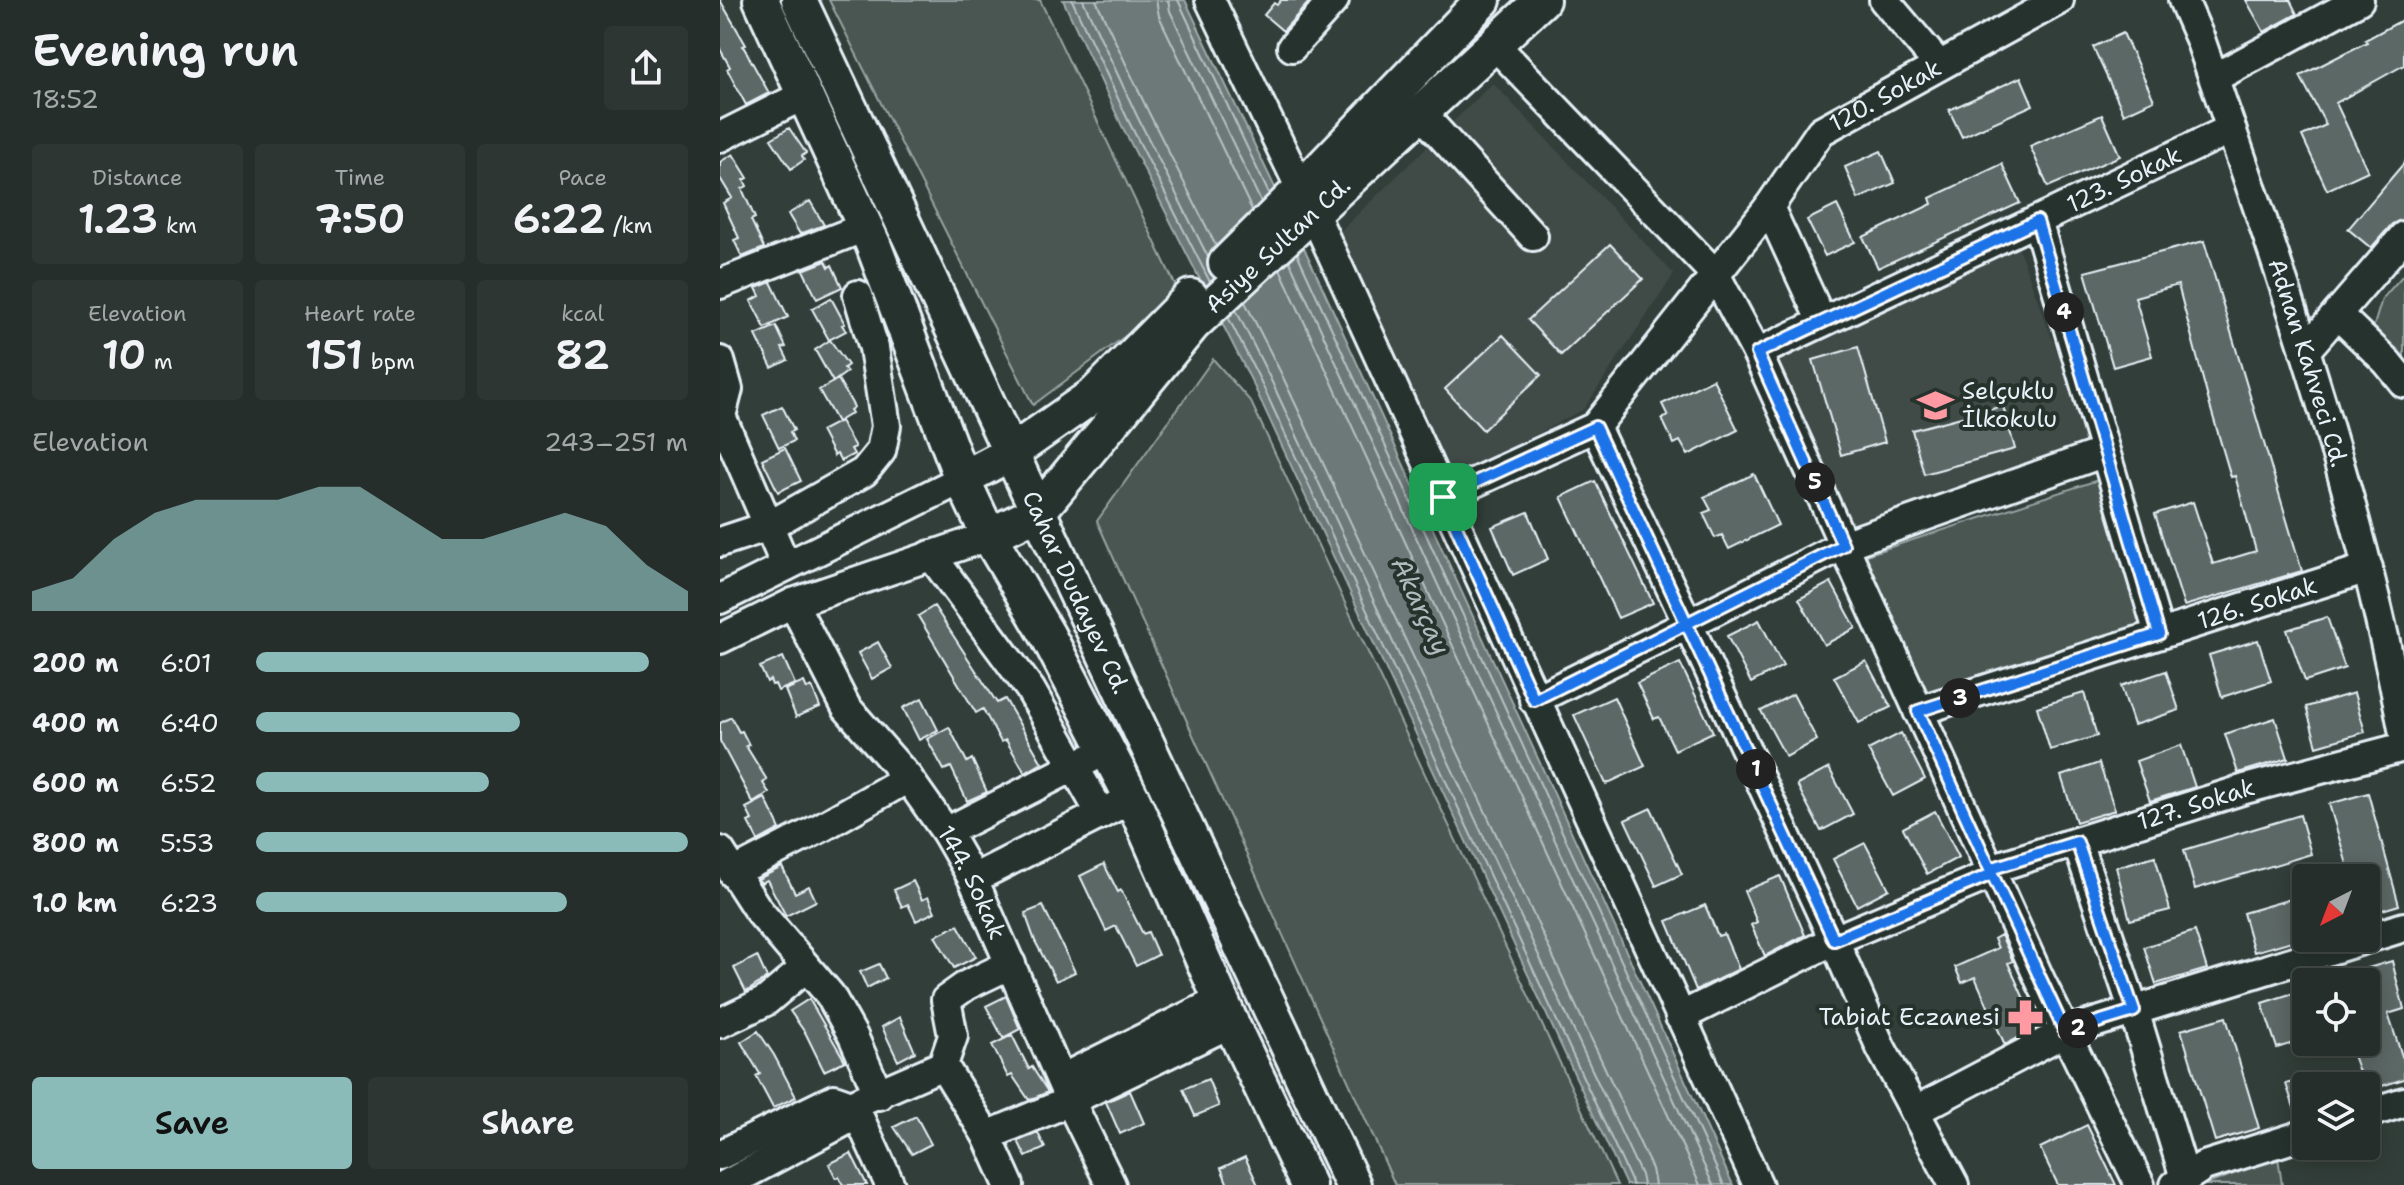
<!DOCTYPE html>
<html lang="en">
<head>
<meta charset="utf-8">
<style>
	body { margin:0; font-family:"Shantell Sans",sans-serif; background:#2e3633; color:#f1f3f6; height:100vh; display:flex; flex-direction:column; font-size:30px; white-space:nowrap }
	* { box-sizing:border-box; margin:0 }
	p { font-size:26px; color:#a4a8a9 }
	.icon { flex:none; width:44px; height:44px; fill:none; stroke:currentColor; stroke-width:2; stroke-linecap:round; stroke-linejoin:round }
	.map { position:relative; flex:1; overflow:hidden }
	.drawer { display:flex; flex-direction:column; background:#262e2b; width:720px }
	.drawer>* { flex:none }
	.needle { width:52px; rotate:222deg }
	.controls { position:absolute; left:1572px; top:864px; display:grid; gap:16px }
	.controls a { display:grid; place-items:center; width:88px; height:88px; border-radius:8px; background:#262e2b; box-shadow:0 4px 20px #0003,0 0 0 2px #424a47; font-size:40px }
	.pin { position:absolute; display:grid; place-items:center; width:68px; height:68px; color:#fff; margin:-34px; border-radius:16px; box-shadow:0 4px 12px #0006 }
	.km { position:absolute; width:40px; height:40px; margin:-20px; border-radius:50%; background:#222; color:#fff; font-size:22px; line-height:40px; text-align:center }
	.round { display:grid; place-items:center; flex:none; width:84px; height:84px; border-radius:8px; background:#2e3633 }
	.summary { display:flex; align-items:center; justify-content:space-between; height:136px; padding:0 32px }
	h1 { font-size:44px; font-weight:600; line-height:60px }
	.metrics { display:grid; grid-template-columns:repeat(3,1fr); gap:12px; height:136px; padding:8px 32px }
	.metrics div { display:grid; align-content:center; border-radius:8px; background:#2e3633; text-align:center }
	.metrics b { font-size:40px; font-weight:600 }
	.metrics small { font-size:22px; font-weight:400 }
	.metrics p { font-size:22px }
	.chart { height:224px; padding:16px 32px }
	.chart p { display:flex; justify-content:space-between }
	.chart svg { width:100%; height:144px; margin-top:8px; fill:#8bbbb9; opacity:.7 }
	.action { display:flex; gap:16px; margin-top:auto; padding:16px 32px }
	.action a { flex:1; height:92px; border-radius:8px; background:#8bbbb9; color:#111; font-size:32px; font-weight:600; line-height:92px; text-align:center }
	.action a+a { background:#2e3633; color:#f1f3f6 }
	ul { padding:0 32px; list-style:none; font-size:26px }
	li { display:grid; grid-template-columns:128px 96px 1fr; align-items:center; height:60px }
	li i { height:20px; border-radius:10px; background:#8bbbb9 }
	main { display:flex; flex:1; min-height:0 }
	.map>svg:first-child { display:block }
	.built { fill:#3f4b46 }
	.green { fill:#495651; stroke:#98a4a4; stroke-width:2 }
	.water { fill:#6d7978; stroke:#9ea9ab; stroke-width:2 }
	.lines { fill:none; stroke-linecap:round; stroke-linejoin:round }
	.shore { stroke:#b7c1c5; stroke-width:2 }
	.building { fill:#5c6865; stroke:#e8f1f8; stroke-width:2 }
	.minor-casing { stroke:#e8f1f8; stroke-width:34 }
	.major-casing { stroke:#e8f1f8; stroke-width:40 }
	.minor { stroke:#26332d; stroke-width:28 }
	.major { stroke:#26332d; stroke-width:34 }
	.route-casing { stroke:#fff; stroke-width:16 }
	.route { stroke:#1a73e8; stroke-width:10 }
	.labels { text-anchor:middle; stroke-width:8; stroke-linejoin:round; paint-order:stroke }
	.street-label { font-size:24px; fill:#e8f1f8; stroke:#26332d }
	.poi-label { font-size:24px; fill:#e8f1f8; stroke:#26332d; text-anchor:start }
	.water-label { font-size:26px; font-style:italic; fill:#b1bbbe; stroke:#26332d }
</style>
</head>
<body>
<main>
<section class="drawer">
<div class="summary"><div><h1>Evening run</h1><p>18:52</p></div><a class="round"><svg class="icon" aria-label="share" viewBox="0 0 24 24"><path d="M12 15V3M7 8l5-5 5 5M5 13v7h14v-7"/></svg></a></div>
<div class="metrics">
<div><p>Distance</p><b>1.23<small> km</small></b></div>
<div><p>Time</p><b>7:50</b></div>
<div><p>Pace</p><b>6:22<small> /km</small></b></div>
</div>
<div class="metrics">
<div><p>Elevation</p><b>10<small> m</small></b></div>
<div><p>Heart rate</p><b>151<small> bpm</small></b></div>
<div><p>kcal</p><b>82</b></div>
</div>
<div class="chart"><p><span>Elevation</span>243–251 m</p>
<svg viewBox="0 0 160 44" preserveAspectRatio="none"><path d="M0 44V38L10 34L20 22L30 14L40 10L50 10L60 10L70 6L80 6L90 14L100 22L110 22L120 18L130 14L140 18L150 30L160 38V44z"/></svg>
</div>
<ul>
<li><b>200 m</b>6:01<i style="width:91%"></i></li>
<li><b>400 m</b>6:40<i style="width:61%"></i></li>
<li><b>600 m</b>6:52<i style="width:54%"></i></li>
<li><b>800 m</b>5:53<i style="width:100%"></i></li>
<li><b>1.0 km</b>6:23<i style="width:72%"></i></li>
</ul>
<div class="action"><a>Save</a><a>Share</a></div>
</section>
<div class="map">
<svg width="1684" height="1185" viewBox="0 0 1684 1185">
	<rect width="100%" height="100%" fill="#323e39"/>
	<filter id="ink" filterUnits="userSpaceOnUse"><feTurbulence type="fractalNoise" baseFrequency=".0125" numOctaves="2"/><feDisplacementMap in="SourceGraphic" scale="16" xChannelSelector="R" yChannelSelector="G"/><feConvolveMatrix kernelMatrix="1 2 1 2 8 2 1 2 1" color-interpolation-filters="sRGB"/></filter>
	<g filter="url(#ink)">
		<path class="built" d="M773,83L954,274L864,409L733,479L614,237Z
			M1296,241L1374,453L1135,530L1053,358Z"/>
		<path class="green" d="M109,0H320L460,295L313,405Z
			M1684,274V372L1652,332L1662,299Z
			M493,359L531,402L897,1185H675L377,521Z
			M1378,480L1424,630L1208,694L1146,555Z
			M1558,1157L1562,1185H1485Z"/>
		<path class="water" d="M343,0H465L594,269L1013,1185H906L534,386L401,124Z"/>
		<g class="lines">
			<path class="shore" d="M352,0L408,120L490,282
				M363,0L417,116L488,257
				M376,0L428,111L496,246
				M436,0L439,16L532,210
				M448,0L450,11L541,202
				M458,0L549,194
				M577,253L1004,1185
				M569,260L993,1185
				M560,269L980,1185
				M525,302L561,373L932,1169L935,1185
				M516,310L550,378L921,1175L923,1185
				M508,317L541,382L913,1185"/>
		</g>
		<path class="building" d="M0,0L26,45L23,46L49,93L26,105L7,69L10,67L0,49Z
			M561,0H591L563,31L544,15L554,3L557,5Z
			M1526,0H1570L1577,14L1544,32Z
			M1684,19V65L1616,103L1648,171L1607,190L1582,136L1606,125L1580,76L1647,42L1645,40Z
			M1403,33L1434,100L1404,114L1373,47Z
			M1301,77L1313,105L1242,137L1229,110Z
			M1382,115L1400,156L1328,187L1310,146Z
			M69,128L86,153L82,156L84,160L71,169L51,139Z
			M1161,151L1175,183L1138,199L1125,167Z
			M13,154L28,178L24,180L27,186L22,189L35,218L31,220L44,248L22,257L14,240L19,238L3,203L12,198L0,178V162Z
			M1684,163V219L1672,224L1651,248L1628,229Z
			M1282,164L1300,203L1158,268L1143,237L1212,204L1210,198Z
			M90,201L104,225L80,234L68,214Z
			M1117,205L1135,242L1105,256L1087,220Z
			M1484,241L1582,571L1464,606L1435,514L1473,502L1493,564L1536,551L1515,476L1511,477L1490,406L1458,285L1415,297L1432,356L1393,367L1365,272Z
			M890,244L923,279L841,355L808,320Z
			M106,261L109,267L112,265L122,287L97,299L83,270Z
			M51,282L68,317L45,328L31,301L40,296L36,288Z
			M111,298L125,324L122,325L126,331L109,340L92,309Z
			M56,326L66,347L62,348L68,360L52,368L36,335Z
			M783,335L821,375L763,430L725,389Z
			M110,340L128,365L124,368L127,372L113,382L95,350Z
			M1138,347L1165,442L1121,455L1093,360Z
			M118,379L134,407L130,410L132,413L117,422L99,390Z
			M993,379L1018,430L968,455L960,441L954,444L942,419L948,416L942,404Z
			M62,406L74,430L70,432L74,441L59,448L43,415Z
			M1283,406L1295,449L1204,474L1192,430Z
			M120,421L135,447L131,449L134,454L121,461L117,454L114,456L101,431Z
			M65,448L81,481L58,492L42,459Z
			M1034,474L1058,525L1009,549L1002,535L995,538L983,513L991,510L984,497Z
			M875,481L933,603L898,618L841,497Z
			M808,512L828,559L793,575L772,527Z
			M1111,582L1136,628L1104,645L1079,599Z
			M214,606L277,703L285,699L322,763L305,773L286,740L281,742L263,709L256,713L198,616Z
			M1607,617L1625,668L1585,681L1567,630Z
			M1039,620L1063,666L1031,683L1007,636Z
			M1538,640L1551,681L1502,697L1489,655Z
			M158,642L172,668L152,679L138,653Z
			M63,657L75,684L58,691L55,684L52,685L50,680L47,682L40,667Z
			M1146,661L1171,707L1139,723L1114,677Z
			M960,663L993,732L955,750L939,717L934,719L917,683Z
			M1446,671L1459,710L1414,725L1401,686Z
			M84,682L87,689L92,687L100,707L76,717L65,690Z
			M1364,693L1377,736L1330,750L1317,707Z
			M1634,693L1645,732L1597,746L1586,707Z
			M1073,694L1097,740L1066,757L1041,711Z
			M894,697L925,766L886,784L854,715Z
			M202,698L218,730L199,740L183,708Z
			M11,717L19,732L22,731L29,745L26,746L47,780L43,783L49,793L33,803L0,741V723Z
			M1555,718L1568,758L1518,773L1505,734Z
			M229,727L247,762L252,759L267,792L247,801L231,767L224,770L207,739Z
			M1181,733L1205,779L1173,796L1148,750Z
			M1461,745L1475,787L1430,801L1416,761Z
			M1379,763L1395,810L1356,822L1341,776Z
			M1109,768L1133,814L1101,831L1077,785Z
			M1648,793L1679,905L1646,915V878H1631L1609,804Z
			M45,798L60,829L38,841L28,822L32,820L26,808Z
			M931,808L962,874L936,886L905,820Z
			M1215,811L1239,857L1207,874L1183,828Z
			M1580,815L1591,854L1475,889L1464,850Z
			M1145,843L1169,889L1137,906L1113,859Z
			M1435,856L1450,910L1410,920L1396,867Z
			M384,864L398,892L401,890L423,934L428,932L438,955L416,966L396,926L386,931L360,876Z
			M62,867L75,893L89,886L96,901L66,916L47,880L41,883L38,879Z
			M1060,876L1085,935L1045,956L1031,925L1037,922L1024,891Z
			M193,881L202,900L208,897L215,912L196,921L188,904L182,907L174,890Z
			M1571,899L1582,938L1534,952L1523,913Z
			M985,905L998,936L1004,934L1019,969L976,990L947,921Z
			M323,906L355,972L336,981L315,941L305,913Z
			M238,925L256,957L234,968L215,936Z
			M1475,931L1487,969L1436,984L1424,947Z
			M1281,935L1293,961L1288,963L1317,1028L1285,1045L1255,977L1242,983L1235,967L1278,948L1274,939Z
			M37,956L47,978L26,992L14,968Z
			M1672,961L1684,1009L1668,1014L1684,1062V1079L1646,1091L1630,1047L1653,1039L1646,1014V982H1615L1614,978Z
			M159,964L166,978L147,988L140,972Z
			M1586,989V1039L1557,1048L1542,1003Z
			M286,996L300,1029L283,1038L266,1006Z
			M89,999L125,1061L104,1071L86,1034L70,1011Z
			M180,1017L195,1052L178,1061L162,1027Z
			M1506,1017L1539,1128L1495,1141L1461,1030Z
			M38,1031L54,1055L76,1097L53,1108L36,1076L40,1074L21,1042Z
			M292,1035L309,1069L312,1067L328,1092L309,1100L292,1075L288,1077L272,1045Z
			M1586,1078V1117L1578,1119L1566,1084Z
			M488,1079L499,1106L475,1116L463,1089Z
			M410,1091L424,1123L400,1134L386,1102Z
			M196,1116L211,1144L192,1154L174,1127Z
			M1367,1125L1396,1185H1338L1320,1148Z
			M318,1133L325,1148L306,1157L298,1141Z
			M131,1153L147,1185H123L119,1177L116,1178L109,1164Z
			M525,1157L538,1185H508L501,1168Z"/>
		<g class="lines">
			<defs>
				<g id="minor">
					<path d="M490,0L581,189"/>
					<path d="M1164,0L1219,65"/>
					<path id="s1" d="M1463,0L1480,39C1559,267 1640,496 1684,734"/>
					<path d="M774,44L995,274L1037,353L1320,980L1420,1185"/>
					<path d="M572,47L614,0"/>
					<path d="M1494,78L1639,0"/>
					<path d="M700,112L813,236"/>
					<path d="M0,137L84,95"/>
					<path d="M593,212L1038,1185"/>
					<path d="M1317,221L1439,634"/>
					<path d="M0,284L145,227"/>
					<path d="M1617,314L1667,362L1684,383"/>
					<path id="s2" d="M1102,322L1049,207L1101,131L1339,0"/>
					<path d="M1585,351L1684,236"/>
					<path id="s3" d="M1037,353L1511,129"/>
					<path d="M0,361L8,389L1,416L66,566"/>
					<path d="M723,497L875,427"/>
					<path d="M0,542L49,526L144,472L161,451L166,426L154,348L138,295"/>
					<path d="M211,555L310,689L381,814"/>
					<path d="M0,599L242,479"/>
					<path id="s4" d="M73,603L126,707L188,778L226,832L253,879L350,1101L391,1185"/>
					<path d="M0,639L73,603L269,536"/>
					<path d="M814,700L968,624L875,427L1049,207"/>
					<path id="s5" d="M1198,711L1648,568"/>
					<path d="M226,832L371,758"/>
					<path d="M1357,842L1414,1011L1465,1178"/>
					<path d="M0,851L38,910L110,995L133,1036L159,1095"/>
					<path id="s6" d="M1270,869L1525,789L1684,747"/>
					<path d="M13,873L102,827L188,778"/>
					<path d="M1272,874L1114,940L968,624L1123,545L1385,452"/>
					<path d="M253,879L397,806"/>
					<path d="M960,1017L1114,940L1161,1048L1234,1185"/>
					<path d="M0,1023L46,1001L86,967"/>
					<path d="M223,1065L233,1036L226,1000L247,985L291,964"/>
					<path d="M341,1079L501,1000"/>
					<path d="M133,1104L170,1185"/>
					<path d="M1195,1111L1345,1032L1684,927"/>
					<path d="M1646,1114L1684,1102"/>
					<path d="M267,1136L289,1185"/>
					<path d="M0,1155L114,1099L131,1105L223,1065L267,1136L350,1101L511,1023"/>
					<path d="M5,1185L125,1121L131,1113V1105"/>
					<path d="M1455,1185L1484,1166L1586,1134"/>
				</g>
				<g id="major">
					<path d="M41,0L153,244L242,479L269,536L328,636L412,798L511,1023L588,1185"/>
					<path id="s7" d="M79,0L633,1185"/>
					<path d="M506,263L581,189L763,0"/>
					<path d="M242,479L291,453L375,394L471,297"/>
					<path id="s8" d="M269,536L318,512L473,324L822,0"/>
				</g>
			</defs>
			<use href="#minor" class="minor-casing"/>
			<use href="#major" class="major-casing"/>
			<use href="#minor" class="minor"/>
			<use href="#major" class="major"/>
		</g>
	</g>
	<g class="lines" filter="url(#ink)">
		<defs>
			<path id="route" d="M723,497L875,427L1114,940L1272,874L1345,1032L1414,1011L1357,842L1270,869L1198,711L1439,634L1317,221L1037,353L1123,545L814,700L723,497"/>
		</defs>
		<use href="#route" class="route-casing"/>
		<use href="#route" class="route"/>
	</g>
	<defs>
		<symbol id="school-bare" viewBox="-9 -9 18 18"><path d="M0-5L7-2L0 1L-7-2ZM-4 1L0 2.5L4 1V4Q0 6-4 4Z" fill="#ff9aa2" stroke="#26332d" stroke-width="2.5" paint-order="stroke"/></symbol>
		<symbol id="pharmacy-bare" viewBox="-9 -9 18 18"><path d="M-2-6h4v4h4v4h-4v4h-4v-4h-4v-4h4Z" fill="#ff9aa2" stroke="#26332d" stroke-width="2.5" paint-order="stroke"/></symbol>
	</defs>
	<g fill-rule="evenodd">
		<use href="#school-bare" x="1190" y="380" width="51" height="51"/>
		<use href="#pharmacy-bare" x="1280" y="992" width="51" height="51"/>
	</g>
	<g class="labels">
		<g class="street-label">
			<text dy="8" stroke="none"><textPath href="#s2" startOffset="292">120. Sokak</textPath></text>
			<text dy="8" stroke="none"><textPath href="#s3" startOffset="406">123. Sokak</textPath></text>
			<text dy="8" stroke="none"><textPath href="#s8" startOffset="414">Asiye Sultan Cd.</textPath></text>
			<text dy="8" stroke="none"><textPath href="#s1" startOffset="384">Adnan Kahveci Cd.</textPath></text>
			<text dy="8" stroke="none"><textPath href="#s7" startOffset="654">Cahar Dudayev Cd.</textPath></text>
			<text dy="8" stroke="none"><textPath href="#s5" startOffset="356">126. Sokak</textPath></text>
			<text dy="8" stroke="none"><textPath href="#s6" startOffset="216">127. Sokak</textPath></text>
			<text dy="8" stroke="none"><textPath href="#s4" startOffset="334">144. Sokak</textPath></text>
		</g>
		<g class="poi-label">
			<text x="1242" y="399">Selçuklu<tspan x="1242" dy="28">İlkokulu</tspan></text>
			<text x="1280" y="1025" text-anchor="end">Tabiat Eczanesi</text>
		</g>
		<g class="water-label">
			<text transform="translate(701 606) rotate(65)" y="9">Akarçay</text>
		</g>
	</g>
</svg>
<div class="controls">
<a><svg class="needle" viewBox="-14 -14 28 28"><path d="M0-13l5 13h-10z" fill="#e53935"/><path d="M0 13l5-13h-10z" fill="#a4a8a9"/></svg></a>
<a><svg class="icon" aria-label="locate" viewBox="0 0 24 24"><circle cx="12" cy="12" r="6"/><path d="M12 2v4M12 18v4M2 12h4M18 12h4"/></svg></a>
<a><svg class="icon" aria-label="layers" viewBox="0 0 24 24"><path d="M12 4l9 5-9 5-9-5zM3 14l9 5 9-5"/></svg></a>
</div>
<div class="pin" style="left:723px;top:497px;background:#1e9e55"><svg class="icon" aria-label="arrive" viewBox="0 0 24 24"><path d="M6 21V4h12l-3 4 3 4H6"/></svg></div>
<b class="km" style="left:1036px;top:769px">1</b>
<b class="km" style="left:1358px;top:1028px">2</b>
<b class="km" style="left:1240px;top:698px">3</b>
<b class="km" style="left:1344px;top:312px">4</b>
<b class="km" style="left:1095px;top:482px">5</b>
</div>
</main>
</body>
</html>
